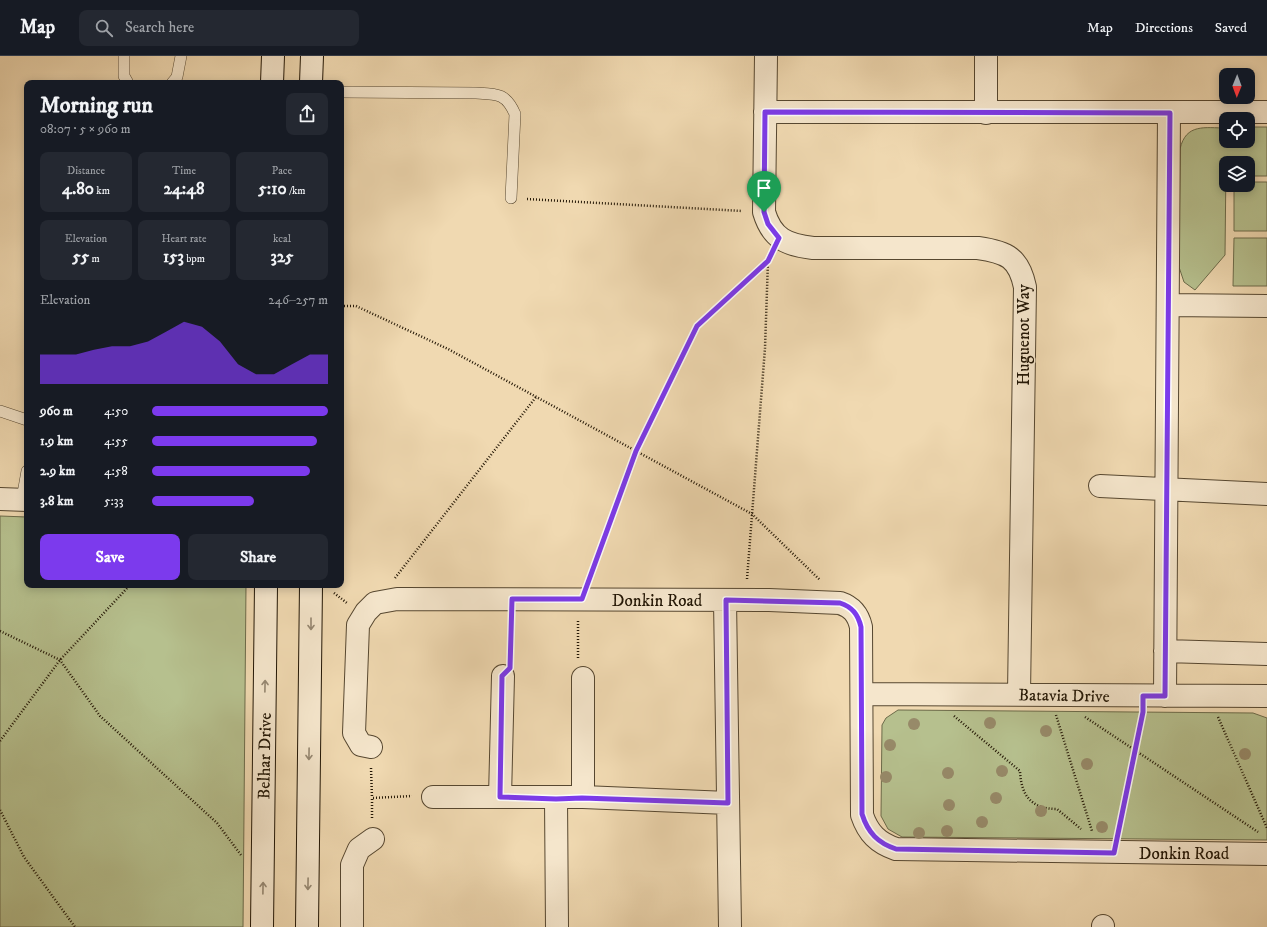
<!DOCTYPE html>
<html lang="en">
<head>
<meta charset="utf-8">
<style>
	body { margin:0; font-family:"IM FELL DW Pica",serif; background:#242831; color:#f1f3f6; height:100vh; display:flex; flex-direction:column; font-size:15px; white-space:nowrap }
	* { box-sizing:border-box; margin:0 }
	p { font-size:13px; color:#9ea1a6 }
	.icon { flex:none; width:22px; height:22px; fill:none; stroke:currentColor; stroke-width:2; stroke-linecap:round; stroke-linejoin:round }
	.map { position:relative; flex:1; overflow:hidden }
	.sheet { position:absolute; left:24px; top:24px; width:320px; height:508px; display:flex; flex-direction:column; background:#171b24; border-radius:8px; box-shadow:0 2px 10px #0003 }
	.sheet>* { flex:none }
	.needle { width:26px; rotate:181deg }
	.buttons { position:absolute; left:1219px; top:12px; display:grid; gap:8px }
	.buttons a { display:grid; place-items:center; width:36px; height:36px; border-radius:8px; background:#171b24; box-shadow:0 2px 10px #0003; font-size:20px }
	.pin { position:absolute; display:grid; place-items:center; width:34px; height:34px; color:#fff; margin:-41px -17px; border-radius:50% 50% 50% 0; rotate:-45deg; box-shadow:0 0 4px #0007 }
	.pin .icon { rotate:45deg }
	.round { display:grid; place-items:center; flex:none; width:42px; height:42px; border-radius:8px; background:#242831 }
	.overview { display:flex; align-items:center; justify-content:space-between; height:68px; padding:0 16px }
	h1 { font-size:22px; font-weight:700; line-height:30px }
	.figures { display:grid; grid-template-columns:repeat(3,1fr); gap:6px; height:68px; padding:4px 16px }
	.figures div { display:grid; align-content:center; border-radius:8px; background:#242831; text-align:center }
	.figures b { font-size:17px; font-weight:700 }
	.figures small { font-size:11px; font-weight:400 }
	.figures p { font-size:11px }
	.chart { height:112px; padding:8px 16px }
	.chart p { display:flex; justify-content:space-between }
	.chart svg { width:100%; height:72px; margin-top:4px; fill:#7c3aed; opacity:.7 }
	.button { display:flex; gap:8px; margin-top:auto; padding:8px 16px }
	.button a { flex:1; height:46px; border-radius:8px; background:#7c3aed; color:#fff; font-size:16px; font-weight:700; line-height:46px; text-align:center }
	.button a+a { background:#242831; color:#f1f3f6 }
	ul { padding:0 16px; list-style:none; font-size:13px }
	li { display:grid; grid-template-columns:64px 48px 1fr; align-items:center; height:30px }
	li i { height:10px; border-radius:5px; background:#7c3aed }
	header { display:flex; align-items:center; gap:24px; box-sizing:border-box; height:56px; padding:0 20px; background:#171b24; border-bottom:1px solid #363941 }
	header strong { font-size:19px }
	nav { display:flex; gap:22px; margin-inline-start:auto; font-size:14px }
	.search { width:280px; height:36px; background:#242831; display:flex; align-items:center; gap:10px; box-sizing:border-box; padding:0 14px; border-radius:8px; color:#9ea1a6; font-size:15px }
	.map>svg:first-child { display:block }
	.green { fill:#b6c08e; stroke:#6c6b4a }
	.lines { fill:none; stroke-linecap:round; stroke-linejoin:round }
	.lane-casing { stroke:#564730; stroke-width:12 }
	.street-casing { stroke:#564730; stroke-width:24 }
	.secondary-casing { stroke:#221605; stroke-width:24 }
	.path { stroke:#221605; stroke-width:2.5; stroke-dasharray:1 2; stroke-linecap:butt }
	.lane { stroke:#f5e6cc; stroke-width:11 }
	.street { stroke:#f5e6cc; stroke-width:22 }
	.secondary { stroke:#f5e6cc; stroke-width:22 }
	.tree { fill:#978a69 }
	.oneway { stroke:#968872 }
	.route-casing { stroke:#fff; stroke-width:8 }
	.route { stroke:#7c3aed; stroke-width:5 }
	.labels { text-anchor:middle; stroke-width:3; stroke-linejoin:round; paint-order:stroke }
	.street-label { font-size:17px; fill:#221605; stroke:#f5e6cc }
</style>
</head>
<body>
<header>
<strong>Map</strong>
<div class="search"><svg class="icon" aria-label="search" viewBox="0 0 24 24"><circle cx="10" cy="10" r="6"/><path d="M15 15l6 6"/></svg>Search here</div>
<nav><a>Map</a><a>Directions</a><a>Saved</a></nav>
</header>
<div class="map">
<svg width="1267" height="871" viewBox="0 0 1267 871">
	<rect width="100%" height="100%" fill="#f0d9b1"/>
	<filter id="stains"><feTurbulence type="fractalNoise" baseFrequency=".005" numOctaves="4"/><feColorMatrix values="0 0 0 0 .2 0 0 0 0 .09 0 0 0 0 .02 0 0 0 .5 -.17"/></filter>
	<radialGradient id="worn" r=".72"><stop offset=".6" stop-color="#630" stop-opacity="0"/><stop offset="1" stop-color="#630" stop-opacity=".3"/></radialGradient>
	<path class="green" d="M1248,71H1267V120H1248V107H1226L1225,199L1195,234L1184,226L1179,211L1180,93C1186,67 1205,72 1226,72V85H1248Z
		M1248,126H1267V175H1234V129H1248Z
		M1234,182H1267V230H1233Z
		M0,460L27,461V529H246L243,871H0Z
		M898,654L1253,657L1267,662V784L902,781L888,773L881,760L882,669L886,662Z"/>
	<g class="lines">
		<defs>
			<path id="lane" d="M124,0V20L128,27
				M172,27L177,21L181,0
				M341,36L476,37C497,38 506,37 515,58L511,142
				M0,355L27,364
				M22,443L27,415"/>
			<path id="street" d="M766,0L764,156C772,183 787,189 813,192H978C1007,196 1019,202 1025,231L1019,638
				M986,0V57
				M765,56H1267
				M1168,249L1267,250
				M1100,430L1267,438
				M0,443L27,444
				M725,544L730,871
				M1165,595L1267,598
				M862,638L1267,640
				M1165,640L1169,57
				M371,691L361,689L354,677L358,569L366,556L375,547L397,543L769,544L840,547C852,551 858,558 861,571L862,759C868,777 878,787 896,793L1267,798
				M433,741H583L728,747
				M500,741L503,620
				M583,741V622
				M556,743L557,871
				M1103,870V871
				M352,871V809L359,793L373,783"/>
			<path id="secondary" d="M272,27L273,0
				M311,27L312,0
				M262,871L266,529
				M307,871L311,529"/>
		</defs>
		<use href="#lane" class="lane-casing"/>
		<use href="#street" class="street-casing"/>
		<use href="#secondary" class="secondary-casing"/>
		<path class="path" d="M527,143L742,155
			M341,250H356L448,293L752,458L820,524
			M395,522L536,341
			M589,522L636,395L697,270L768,205
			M747,523L765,292L768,205L770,200
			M334,537L347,547
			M578,565V602
			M0,575L60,604L100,660L217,767L241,799
			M511,601L512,564
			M1056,659L1092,775
			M954,660L1020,715C1021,739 1031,753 1057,753L1081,773
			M1085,661L1258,776
			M1218,661L1267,772
			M0,685L60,604L130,529
			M371,712L372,742
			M0,754L24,801L75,871
			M372,762V742L412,740
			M1119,775L1142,660"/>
		<use href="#lane" class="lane"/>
		<use href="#street" class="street"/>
		<use href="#secondary" class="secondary"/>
	</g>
	<g class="tree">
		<circle cx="990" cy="667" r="6"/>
		<circle cx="914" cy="668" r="6"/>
		<circle cx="1046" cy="675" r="6"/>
		<circle cx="890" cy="689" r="6"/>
		<circle cx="1245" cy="698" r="6"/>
		<circle cx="1087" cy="708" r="6"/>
		<circle cx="1002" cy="715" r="6"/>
		<circle cx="948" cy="717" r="6"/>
		<circle cx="886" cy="721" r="6"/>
		<circle cx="996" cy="742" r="6"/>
		<circle cx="949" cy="749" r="6"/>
		<circle cx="1041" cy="755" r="6"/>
		<circle cx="982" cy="766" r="6"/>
		<circle cx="1102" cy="771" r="6"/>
		<circle cx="947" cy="775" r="6"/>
		<circle cx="919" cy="777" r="6"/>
	</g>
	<defs><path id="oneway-shaft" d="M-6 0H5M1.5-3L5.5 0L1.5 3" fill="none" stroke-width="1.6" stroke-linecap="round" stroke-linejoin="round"/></defs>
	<g class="oneway">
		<use href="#oneway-shaft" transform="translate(311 568) rotate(90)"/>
		<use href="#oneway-shaft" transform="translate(265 630) rotate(-89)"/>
		<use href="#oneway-shaft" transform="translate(309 698) rotate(91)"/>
		<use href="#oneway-shaft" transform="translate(308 828) rotate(91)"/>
		<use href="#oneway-shaft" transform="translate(263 832) rotate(-89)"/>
	</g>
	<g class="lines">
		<defs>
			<path id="route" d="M765,56L1170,57L1165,640H1143V656L1114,797L896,793C878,787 868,777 862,758L861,571C858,558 852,551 840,547L726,544L728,747L582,742L556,743L500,741L502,620L510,612L512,543H582L636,395L697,270L768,205L779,182L768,168L764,156Z"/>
		</defs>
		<use href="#route" class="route-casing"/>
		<use href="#route" class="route"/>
	</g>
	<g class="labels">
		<g class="street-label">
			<text transform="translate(1023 279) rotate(-90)" y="6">Huguenot Way</text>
			<text x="657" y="550">Donkin Road</text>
			<text transform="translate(1064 639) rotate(1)" y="6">Batavia Drive</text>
			<text transform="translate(264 700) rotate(-89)" y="6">Belhar Drive</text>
			<text x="1184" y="803">Donkin Road</text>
		</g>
	</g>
	<rect width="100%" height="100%" filter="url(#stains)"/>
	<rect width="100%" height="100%" fill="url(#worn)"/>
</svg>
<div class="buttons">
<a><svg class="needle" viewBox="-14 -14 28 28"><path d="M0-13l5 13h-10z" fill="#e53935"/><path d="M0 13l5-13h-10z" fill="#9ea1a6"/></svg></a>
<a><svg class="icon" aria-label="locate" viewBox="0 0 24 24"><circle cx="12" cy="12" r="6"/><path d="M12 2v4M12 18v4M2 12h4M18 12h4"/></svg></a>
<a><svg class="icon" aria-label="layers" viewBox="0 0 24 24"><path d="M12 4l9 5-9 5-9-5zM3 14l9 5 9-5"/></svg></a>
</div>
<div class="pin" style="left:764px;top:156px;background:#1e9e55"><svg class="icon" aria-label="arrive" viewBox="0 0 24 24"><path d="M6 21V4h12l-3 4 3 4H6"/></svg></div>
<section class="sheet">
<div class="overview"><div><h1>Morning run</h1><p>08:07 · 5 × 960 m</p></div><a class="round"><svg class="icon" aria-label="share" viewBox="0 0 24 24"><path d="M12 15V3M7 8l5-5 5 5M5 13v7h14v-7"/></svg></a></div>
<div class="figures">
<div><p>Distance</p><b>4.80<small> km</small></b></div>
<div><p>Time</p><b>24:48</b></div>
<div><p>Pace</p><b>5:10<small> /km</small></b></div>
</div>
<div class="figures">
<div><p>Elevation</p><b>55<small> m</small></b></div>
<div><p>Heart rate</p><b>153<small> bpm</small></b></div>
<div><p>kcal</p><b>325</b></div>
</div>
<div class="chart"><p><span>Elevation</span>246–257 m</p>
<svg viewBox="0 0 160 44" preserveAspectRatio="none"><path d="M0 44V26L10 26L20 26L30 23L40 21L50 21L60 18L70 12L80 6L90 9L100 18L110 32L120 38L130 38L140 32L150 26L160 26V44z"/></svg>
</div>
<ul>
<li><b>960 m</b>4:50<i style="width:100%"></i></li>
<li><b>1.9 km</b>4:55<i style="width:94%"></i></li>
<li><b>2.9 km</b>4:58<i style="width:90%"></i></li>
<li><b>3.8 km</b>5:33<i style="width:58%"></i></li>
</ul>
<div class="button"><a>Save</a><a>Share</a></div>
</section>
</div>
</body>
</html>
